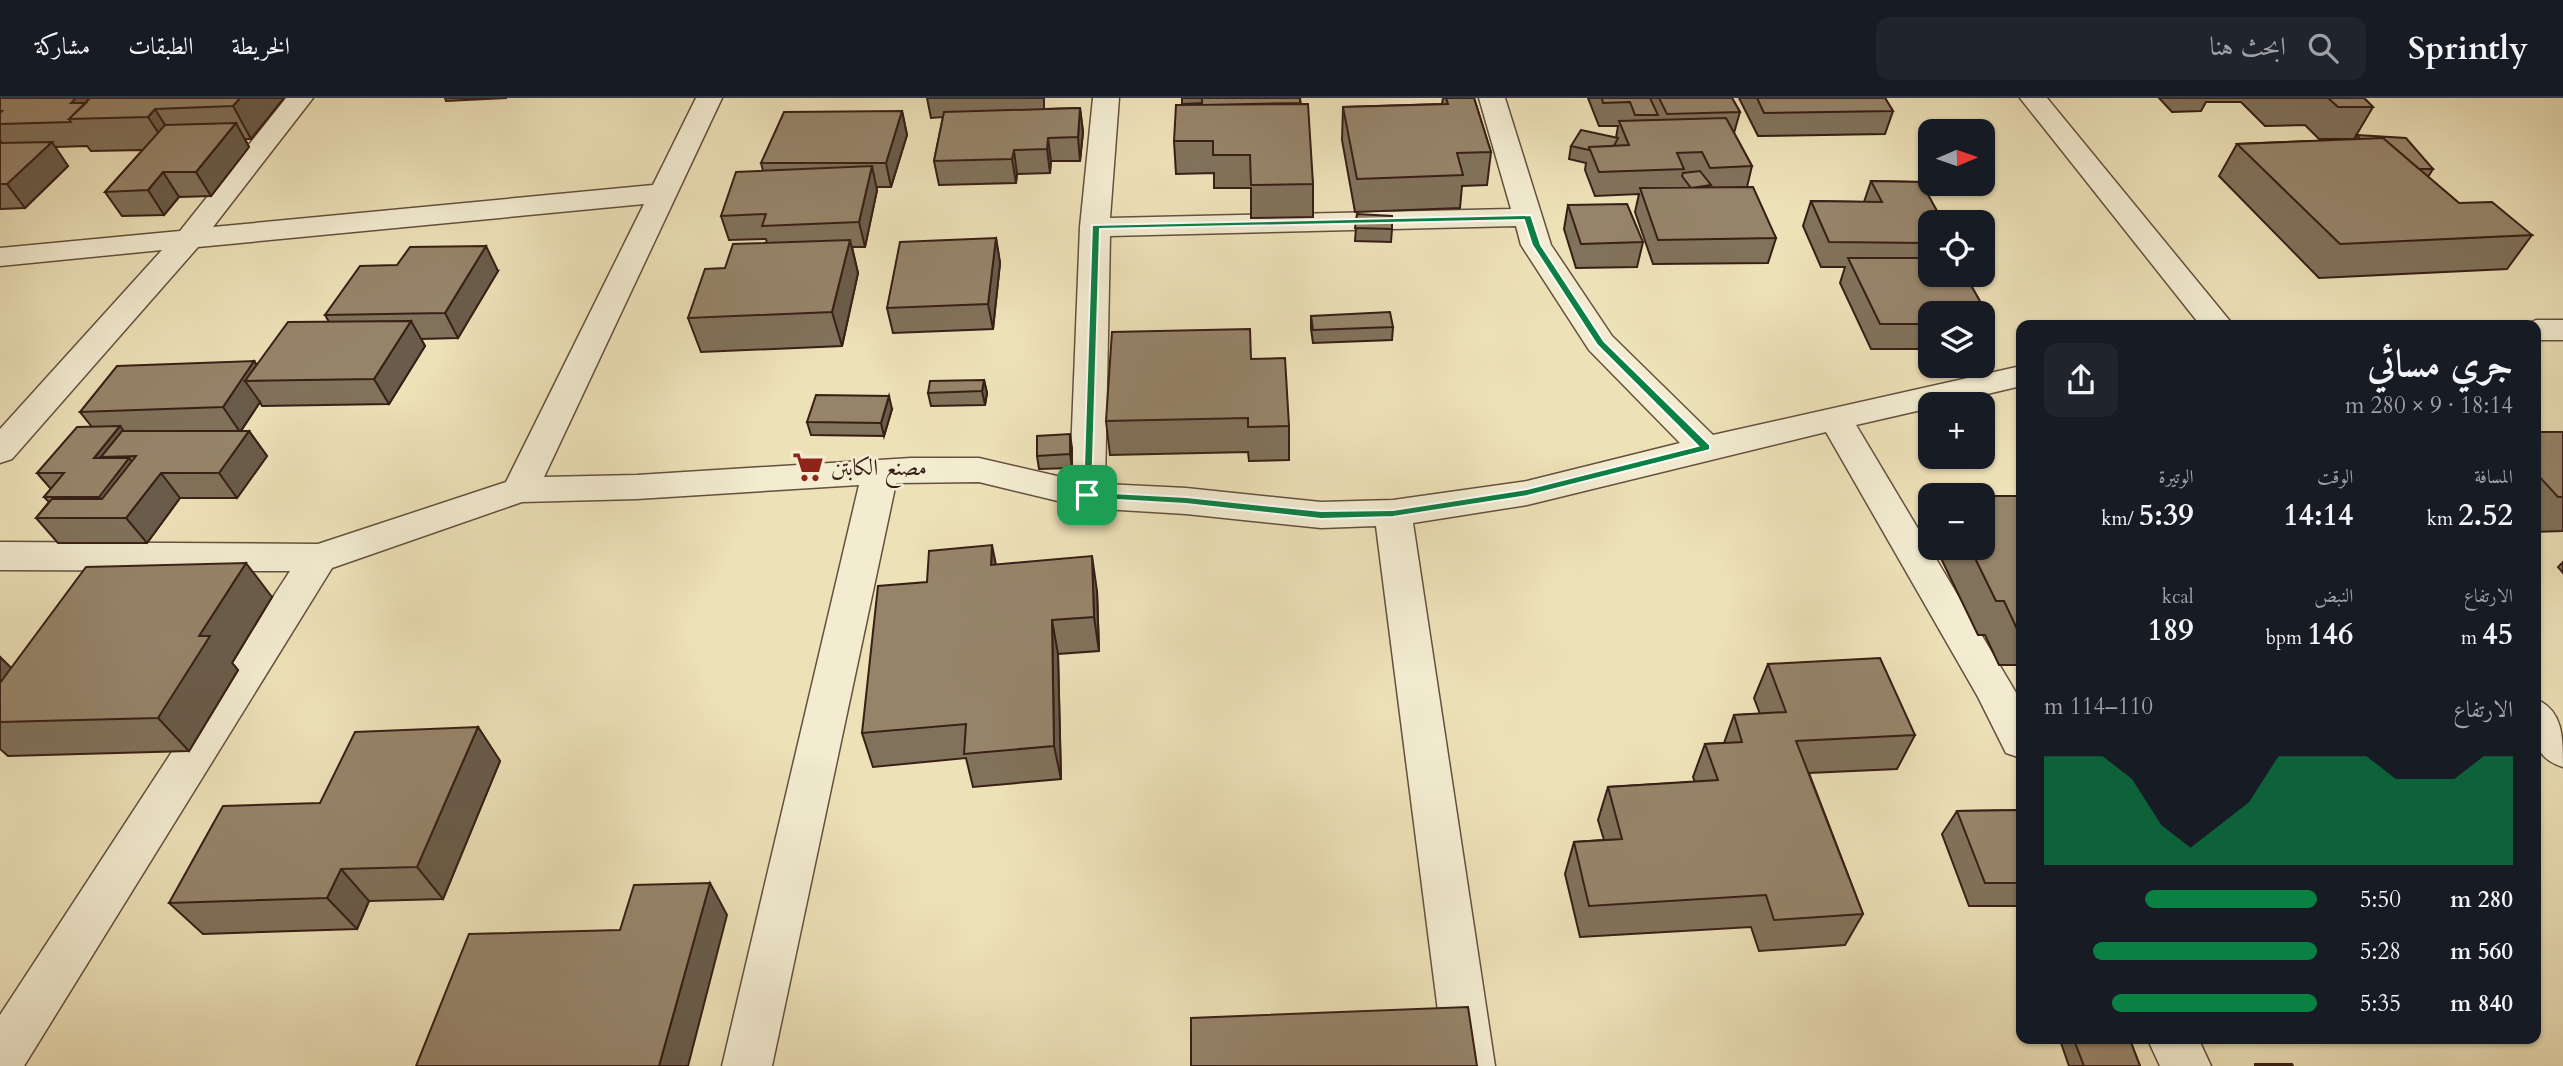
<!DOCTYPE html>
<html lang="ar">
<head>
<meta charset="utf-8">
<style>
	body { margin:0; font-family:Cardo,Amiri,serif; background:#20242c; color:#f1f3f6; direction:rtl; height:100vh; display:flex; flex-direction:column; font-size:26px; white-space:nowrap }
	* { box-sizing:border-box; margin:0 }
	p { font-size:23px; color:#9ea1a6 }
	.icon { flex:none; width:38px; height:38px; fill:none; stroke:currentColor; stroke-width:2; stroke-linecap:round; stroke-linejoin:round }
	.map { position:relative; flex:1; overflow:hidden; direction:ltr }
	.panel { position:absolute; left:2016px; top:222px; width:525px; height:724px; display:flex; flex-direction:column; background:#171b24; border-radius:14px; box-shadow:0 2px 5px #0004; direction:rtl }
	.panel>* { flex:none }
	.needle { width:46px; rotate:88deg }
	.fabs { position:absolute; left:1918px; top:21px; display:grid; gap:14px }
	.fabs a { display:grid; place-items:center; width:77px; height:77px; border-radius:14px; background:#171b24; box-shadow:0 2px 5px #0004; font-size:35px }
	.pin { position:absolute; display:grid; place-items:center; width:60px; height:60px; color:#fff; margin:-30px; border-radius:14px; box-shadow:0 4px 10px #0006 }
	.round { display:grid; place-items:center; flex:none; width:74px; height:74px; border-radius:14px; background:#20242c }
	.headline { display:flex; align-items:center; justify-content:space-between; height:119px; padding:0 28px }
	h1 { font-size:38px; font-weight:700; line-height:52px }
	.metrics { display:grid; grid-template-columns:repeat(3,1fr); gap:10px; height:119px; padding:7px 28px }
	.metrics div { display:grid; align-content:center }
	.metrics b { font-size:30px; font-weight:700 }
	.metrics small { font-size:19px; font-weight:400 }
	.metrics p { font-size:19px }
	.chart { height:196px; padding:14px 28px }
	.chart p { display:flex; justify-content:space-between }
	.chart svg { width:100%; height:126px; margin-top:7px; fill:#0b8043; opacity:.7 }
	ul { padding:0 28px; list-style:none; font-size:23px }
	li { display:grid; grid-template-columns:112px 84px 1fr; align-items:center; height:52px }
	li i { height:18px; border-radius:9px; background:#0b8043 }
	header { display:flex; align-items:center; gap:42px; box-sizing:border-box; height:98px; padding:0 35px; background:#171b24; border-bottom:2px solid #363941 }
	header strong { font-size:33px }
	nav { display:flex; gap:38px; margin-inline-start:auto; font-size:24px }
	.search { width:490px; height:63px; background:#20242c; display:flex; align-items:center; gap:18px; box-sizing:border-box; padding:0 24px; border-radius:14px; color:#9ea1a6; font-size:26px }
	.map>svg:first-child { display:block }
	.lines { fill:none; stroke-linecap:round; stroke-linejoin:round }
	.minor-casing { stroke:#65503e; stroke-width:3 }
	.minor { fill:#f3ecd1; fill-rule:evenodd }
	.wall { fill:#81725b; stroke:#381f16; stroke-width:2 }
	.shaded-wall { fill:#695c4a; stroke:#381f16; stroke-width:2 }
	.building { fill:#96846a; stroke:#381f16; stroke-width:2 }
	.route { fill:#0b8043; stroke:#fff; stroke-width:2; fill-rule:evenodd }
	.labels { text-anchor:middle; stroke-width:5; stroke-linejoin:round; paint-order:stroke }
	.poi-label { font-size:23px; fill:#381f16; stroke:#f3ecd1; text-anchor:start }
</style>
</head>
<body>
<header>
<strong>Sprintly</strong>
<div class="search"><svg class="icon" aria-label="search" viewBox="0 0 24 24"><circle cx="10" cy="10" r="6"/><path d="M15 15l6 6"/></svg>ابحث هنا</div>
<nav><a>الخريطة</a><a>الطبقات</a><a>مشاركة</a></nav>
</header>
<div class="map">
<svg width="2563" height="968" viewBox="0 0 2563 968">
	<rect width="100%" height="100%" fill="#ede1b8"/>
	<filter id="stains"><feTurbulence type="fractalNoise" baseFrequency=".00286" numOctaves="4"/><feColorMatrix values="0 0 0 0 .2 0 0 0 0 .09 0 0 0 0 .02 0 0 0 .5 -.17"/></filter>
	<radialGradient id="worn" r=".72"><stop offset=".6" stop-color="#630" stop-opacity="0"/><stop offset="1" stop-color="#630" stop-opacity=".3"/></radialGradient>
	<g class="lines">
		<defs>
			<path id="minor" d="M286,0H313L213,129L653,87L696,0H722L544,379L637,377L911,360H979L1070,381L1080,129L1093,0H1119L1110,120L1511,111L1479,0H1505L1551,147L1612,238L1713,337L2021,268V288L1945,306H1930V310L1856,327L2021,603V660L2006,655L1978,599L1826,334L1527,407L1413,425L1495,968H1445L1376,428L1321,430L1186,416L1087,410L979,384L896,385L772,968H722L859,387L637,401L522,404L332,470L24,968H0V917L290,473L0,472V444L318,446L506,384L644,106L198,149L12,361L0,365V331L162,152L0,168V150L180,133ZM1516,128L1521,147L1589,252L1680,345L1527,383L1393,402L1321,404L1186,390L1105,386L1110,138Z
				M2020,0H2047L2234,228H2201Z
				M2536,222H2563V242H2536V228H2523Z
				M2536,601C2563,613 2563,638 2563,669C2528,658 2535,632 2536,601Z
				M2148,942H2199L2211,968H2160Z"/>
		</defs>
		<use href="#minor" class="minor-casing"/>
		<use href="#minor" class="minor"/>
	</g>
	<path class="wall" d="M0,0H284L251,41H245L249,49L211,98L179,99L164,117L122,118L105,94L143,52L91,53L87,48L55,49L68,68L25,110L0,111V45H2L0,42Z
		M445,0H507L446,3Z
		M927,0H1044V11L1080,10L1083,34L1080,63H1051L1050,75L1017,76L1016,85L939,87L934,63L943,19L931,20Z
		M1182,0H1300L1313,86V119L1251,120V90H1214V75L1176,76L1174,43L1202,7V5L1182,6Z
		M1443,0H1474L1491,54L1487,87L1462,88L1460,110L1355,114L1342,42L1343,9L1442,6Z
		M1588,0H1732L1740,14L1734,35L1752,68L1747,89L1776,140L1768,165L1653,166L1635,114L1639,96L1595,98L1585,72L1586,65L1569,61L1571,48L1616,40L1618,28H1599Z
		M1739,0H1885L1893,13L1885,36L1758,38Z
		M2159,0H2364L2373,9L2354,41H2319L2305,27L2265,28L2241,4H2206L2201,13L2172,14Z
		M902,13L907,37L891,89H876L877,92L865,149H852L858,175L842,248L701,254L688,220L725,170L767,145L766,141L729,142L721,118L763,73L761,65Z
		M2357,37L2433,71L2428,79L2459,105L2532,137L2507,171L2319,180L2219,78L2237,46L2355,41Z
		M1871,83L1921,84L1943,124H1930V157H1922L1921,160H1930V177H1965L1993,226L1983,249V215H1930V251H1871L1840,185L1845,169H1821L1803,128L1811,103L1864,104Z
		M1568,107L1643,144L1637,169L1576,170L1564,131Z
		M1357,116L1392,131L1391,144L1355,143Z
		M996,140L1000,165L993,231L893,235L887,210Z
		M498,173L458,240L421,241L425,248L389,306L262,308L260,304L241,333H249L267,358L237,400H180L147,445H58L36,420L49,404L44,399L51,391L37,375L92,329L80,314L254,263L257,267L329,224L325,217Z
		M1311,218L1393,229L1392,242L1313,245L1311,231Z
		M1251,261L1289,328V362L1249,363L1248,354L1110,357L1106,323Z
		M984,282L987,295L985,307L931,308L928,295Z
		M892,311L884,338L811,337L807,324Z
		M2536,334H2563V433L2536,434Z
		M1072,350V370L1039,371L1037,358Z
		M2021,398V567H1999L1985,537H1978L1936,450H1983Z
		M2563,464V475L2558,469Z
		M996,467L1097,493L1099,553L1058,556L1061,681L973,689L966,660L873,669L862,635L927,484Z
		M272,499L232,565L238,572L189,653L8,658L0,651V559L11,570Z
		M1768,566L1915,637L1897,671L1809,675L1863,816L1845,847L1759,853L1751,829L1580,839L1565,776L1574,744L1604,742L1598,722L1608,689L1695,684L1693,679L1705,646L1724,645L1734,617L1760,616L1754,600Z
		M478,629L500,663L443,801L369,803L357,831L203,836L169,805L320,705Z
		M2021,712V808H1969L1942,736L1957,713Z
		M2060,942H2130L2140,968H2069Z"/>
	<path class="shaded-wall" d="M76,0H111L103,20L71,5Z
		M240,0H284L251,41L233,8Z
		M1080,10L1083,34L1080,63L1078,39Z
		M155,11L175,43L169,51L148,19Z
		M902,13L907,37L891,89L886,65Z
		M236,25L249,49L211,98L196,74Z
		M1048,40L1051,63L1050,75L1047,51Z
		M52,44L68,68L25,110L7,86Z
		M1014,52L1017,76L1016,85L1012,61Z
		M872,68L877,92L865,149L859,124Z
		M163,74L179,99L164,117L148,92Z
		M996,140L1000,165L993,231L988,206Z
		M850,142L858,175L842,248L832,214Z
		M486,148L498,173L458,240L445,215Z
		M411,223L425,248L389,306L374,281Z
		M254,263L267,282L245,283L260,304L240,334L223,309Z
		M984,282L987,295L985,307L982,293Z
		M889,298L892,311L884,338L881,325Z
		M120,328L139,353L101,359L116,377L129,360L149,385L116,420L99,399L94,360Z
		M249,333L267,358L237,400L219,375Z
		M1070,336L1072,350V370L1070,356Z
		M161,375L180,400L147,445L126,420Z
		M992,447L999,482L991,467Z
		M1092,458L1097,493L1099,553L1094,519Z
		M246,465L272,499L232,565L238,572L189,653L158,620L199,538Z
		M1052,522L1058,556L1061,681L1054,648Z
		M0,559L30,588L0,624Z
		M478,629L500,663L443,801L417,769Z
		M341,771L369,803L357,831L327,800Z
		M710,785L727,817L688,968H659Z"/>
	<path class="building" d="M0,0H76L71,5H86L69,21L71,24L0,26V15L2,13H0Z
		M90,0H240L233,8L155,11L148,19L69,21Z
		M1202,0H1300V5L1202,7Z
		M1446,0H1474L1491,54L1457,55L1463,77L1357,81L1343,9L1448,6Z
		M1602,0H1650L1658,17H1635L1630,4L1603,5Z
		M1659,0H1732L1740,14L1667,16Z
		M1757,0H1885L1893,13L1764,15Z
		M2328,0H2364L2373,9H2338Z
		M1308,6L1313,86L1251,87L1250,57H1213V43H1174L1176,7Z
		M1080,10L1078,39L1048,40L1047,51L1014,52L1012,61L934,63L944,14Z
		M902,13L886,65H761L784,14Z
		M1726,20L1752,68L1710,70L1702,54L1677,55L1684,71L1599,74L1589,49L1629,47L1619,23Z
		M236,25L196,74H163L148,92L105,94L165,27Z
		M1581,32L1618,40L1614,48L1589,49V52L1571,48Z
		M2357,37L2406,40L2433,71H2419L2383,40L2360,41Z
		M2383,40L2459,105L2492,104L2532,137L2340,146L2237,46Z
		M52,44L7,86H0V45Z
		M872,68L859,124L762,128L766,116L721,118L736,74Z
		M1700,73L1711,87L1691,90L1682,78L1683,75Z
		M1871,83L1921,84L1943,124H1930V133H1920L1926,145L1829,144L1811,103L1882,104Z
		M1753,89L1776,140L1658,142L1640,90Z
		M1627,106L1643,144L1581,146L1568,107Z
		M1357,116L1392,118V131L1355,130Z
		M996,140L988,206L887,210L900,144Z
		M850,142L832,214L688,220L705,171L725,170L733,146Z
		M486,148L445,215L325,217L360,168L397,167L410,149Z
		M1848,160H1930V177H1965L1993,226H1983V215H1930V226H1880Z
		M1390,214L1393,229L1313,232L1311,218Z
		M411,223L374,281L245,283L288,224Z
		M1250,231L1251,261L1285,260L1289,328L1248,329V320L1106,323L1112,234Z
		M254,263L223,309L80,314L117,268Z
		M984,282L982,293L928,295L930,283Z
		M816,297L889,298L881,325L807,324Z
		M120,328L94,360H129L99,399H44L64,375H37L77,329Z
		M122,333H249L219,375H161L126,420H36L52,401H102L136,358L101,359Z
		M2536,334H2563V399H2558L2536,375Z
		M1070,336V356L1037,358V338Z
		M1983,398H2021V533H2018L2004,503H1996L1970,450H1983Z
		M992,447L991,467L1092,458L1094,519L1052,522L1054,648L964,656L966,626L862,635L878,488L927,484L929,453Z
		M246,465L199,538H210L158,620L0,624V585L86,469Z
		M1880,560L1915,637L1796,643L1863,816L1774,822L1766,797L1589,808L1574,744L1622,741L1608,689L1718,682L1705,646L1742,644L1734,617L1786,614L1768,566Z
		M478,629L417,769L341,771L327,800L169,805L223,708L320,705L355,634Z
		M2021,712V785H1985L1957,713Z
		M710,785L659,968H416L469,836L620,832L634,787Z
		M1468,909L1477,968H1191V920Z
		M2074,942H2130L2140,968H2084Z
		M2255,966H2292L2293,968H2255Z"/>
	<path class="route" d="M1531,117L1541,147L1604,243L1710,347V352L1527,398L1393,419L1321,421L1186,406L1083,400L1092,127ZM1524,122L1532,147L1597,247L1698,348L1527,391L1393,412L1321,413L1186,399L1092,394L1100,131Z"/>
	<defs>
		<symbol id="supermarket-bare" viewBox="-9 -9 18 18"><path d="M-6-5.5h2.5l.6 2H6L4.5 2H-2.5L-4.4-4H-6ZM-1.5 3.2a1.3 1.3 0 1 0 .1 0ZM3 3.2a1.3 1.3 0 1 0 .1 0Z" fill="#8f2418" stroke="#f3ecd1" stroke-width="2.5" paint-order="stroke"/></symbol>
	</defs>
	<g fill-rule="evenodd">
		<use href="#supermarket-bare" x="786" y="347" width="44" height="44"/>
	</g>
	<g class="labels">
		<g class="poi-label">
			<text x="831" y="377">مصنع الكابتن</text>
		</g>
	</g>
	<rect width="100%" height="100%" filter="url(#stains)"/>
	<rect width="100%" height="100%" fill="url(#worn)"/>
</svg>
<div class="fabs">
<a><svg class="needle" viewBox="-14 -14 28 28"><path d="M0-13l5 13h-10z" fill="#e53935"/><path d="M0 13l5-13h-10z" fill="#9ea1a6"/></svg></a>
<a><svg class="icon" aria-label="locate" viewBox="0 0 24 24"><circle cx="12" cy="12" r="6"/><path d="M12 2v4M12 18v4M2 12h4M18 12h4"/></svg></a>
<a><svg class="icon" aria-label="layers" viewBox="0 0 24 24"><path d="M12 4l9 5-9 5-9-5zM3 14l9 5 9-5"/></svg></a>
<a>+</a>
<a>−</a>
</div>
<div class="pin" style="left:1087px;top:397px;background:#1e9e55"><svg class="icon" aria-label="arrive" viewBox="0 0 24 24"><path d="M6 21V4h12l-3 4 3 4H6"/></svg></div>
<section class="panel">
<div class="headline"><div><h1>جري مسائي</h1><p>18:14 · 9 × 280 m</p></div><a class="round"><svg class="icon" aria-label="share" viewBox="0 0 24 24"><path d="M12 15V3M7 8l5-5 5 5M5 13v7h14v-7"/></svg></a></div>
<div class="metrics">
<div><p>المسافة</p><b>2.52<small> km</small></b></div>
<div><p>الوقت</p><b>14:14</b></div>
<div><p>الوتيرة</p><b>5:39<small> /km</small></b></div>
</div>
<div class="metrics">
<div><p>الارتفاع</p><b>45<small> m</small></b></div>
<div><p>النبض</p><b>146<small> bpm</small></b></div>
<div><p>kcal</p><b>189</b></div>
</div>
<div class="chart"><p><span>الارتفاع</span>110–114 m</p>
<svg viewBox="0 0 160 44" preserveAspectRatio="none"><path d="M0 44V6L10 6L20 6L30 14L40 30L50 38L60 30L70 22L80 6L90 6L100 6L110 6L120 14L130 14L140 14L150 6L160 6V44z"/></svg>
</div>
<ul>
<li><b>280 m</b>5:50<i style="width:63%"></i></li>
<li><b>560 m</b>5:28<i style="width:82%"></i></li>
<li><b>840 m</b>5:35<i style="width:75%"></i></li>
</ul>
</section>
</div>
</body>
</html>
